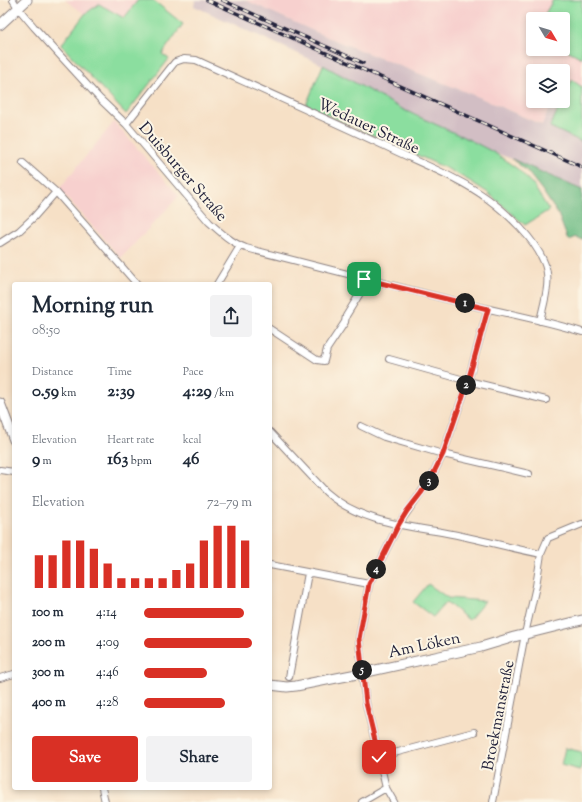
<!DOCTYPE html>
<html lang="en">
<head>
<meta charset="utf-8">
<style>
	body { margin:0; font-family:"Sorts Mill Goudy",serif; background:#f2f2f3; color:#1f2937; height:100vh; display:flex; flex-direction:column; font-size:15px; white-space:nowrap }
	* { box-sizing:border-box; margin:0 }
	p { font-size:13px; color:#747a83 }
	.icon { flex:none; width:22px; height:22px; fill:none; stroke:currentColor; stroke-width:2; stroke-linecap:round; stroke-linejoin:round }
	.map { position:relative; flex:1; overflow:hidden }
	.details { position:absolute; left:12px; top:282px; width:260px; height:508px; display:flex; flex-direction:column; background:#fff; border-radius:4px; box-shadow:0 2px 6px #0003 }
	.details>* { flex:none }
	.needle { width:26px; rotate:128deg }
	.fabs { position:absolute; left:526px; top:12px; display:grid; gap:8px }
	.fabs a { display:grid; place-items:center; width:44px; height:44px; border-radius:4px; background:#fff; box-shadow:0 2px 6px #0003; font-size:20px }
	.pin { position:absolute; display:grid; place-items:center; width:34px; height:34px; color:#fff; margin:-17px; border-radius:8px; box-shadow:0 2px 6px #0006 }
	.km { position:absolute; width:20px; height:20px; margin:-10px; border-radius:50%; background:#222; color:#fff; font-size:11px; line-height:20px; text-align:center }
	.round { display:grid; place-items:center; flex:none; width:42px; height:42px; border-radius:4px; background:#f2f2f3 }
	.summary { display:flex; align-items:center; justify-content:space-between; height:68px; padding:0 20px }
	h1 { font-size:22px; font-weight:700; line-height:30px }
	.stats { display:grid; grid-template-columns:repeat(3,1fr); gap:6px; height:68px; padding:4px 20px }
	.stats div { display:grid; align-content:center }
	.stats b { font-size:17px; font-weight:700 }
	.stats small { font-size:11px; font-weight:400 }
	.stats p { font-size:11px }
	.chart { height:112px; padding:8px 20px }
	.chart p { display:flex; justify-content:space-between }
	.chart svg { width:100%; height:72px; margin-top:4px; stroke:#d93025; stroke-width:6 }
	.button { display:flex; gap:8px; margin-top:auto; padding:8px 20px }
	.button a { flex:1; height:46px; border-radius:4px; background:#d93025; color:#fff; font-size:16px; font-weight:700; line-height:46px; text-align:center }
	.button a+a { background:#f2f2f3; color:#1f2937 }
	ul { padding:0 20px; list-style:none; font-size:13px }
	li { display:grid; grid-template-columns:64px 48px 1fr; align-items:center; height:30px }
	li i { height:10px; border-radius:5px; background:#d93025 }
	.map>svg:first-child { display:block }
	.built { fill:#f7d0ce; fill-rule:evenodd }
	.industrial { fill:#d2bec4 }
	.green { fill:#8bde9f; stroke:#56806d }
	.forest { fill:#70bd86; stroke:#497060 }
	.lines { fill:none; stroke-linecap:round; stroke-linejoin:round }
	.street-casing { stroke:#8c8180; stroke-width:8 }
	.secondary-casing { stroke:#8c8180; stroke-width:11 }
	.street { stroke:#fff; stroke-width:6 }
	.secondary { stroke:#fff; stroke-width:9 }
	.rail-casing { stroke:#22223b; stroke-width:3.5 }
	.rail { stroke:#fcf5e5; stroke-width:2; stroke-dasharray:6; stroke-linecap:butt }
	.route-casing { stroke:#fff; stroke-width:8 }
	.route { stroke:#d93025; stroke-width:5 }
	.labels { text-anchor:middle; stroke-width:4; stroke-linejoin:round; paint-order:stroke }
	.street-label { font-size:16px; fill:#22223b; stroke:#fcf5e5 }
</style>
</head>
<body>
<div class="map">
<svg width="582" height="802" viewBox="0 0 582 802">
	<rect width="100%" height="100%" fill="#fcf5e5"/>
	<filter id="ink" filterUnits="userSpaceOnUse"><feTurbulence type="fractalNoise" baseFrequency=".025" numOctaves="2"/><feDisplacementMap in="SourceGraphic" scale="8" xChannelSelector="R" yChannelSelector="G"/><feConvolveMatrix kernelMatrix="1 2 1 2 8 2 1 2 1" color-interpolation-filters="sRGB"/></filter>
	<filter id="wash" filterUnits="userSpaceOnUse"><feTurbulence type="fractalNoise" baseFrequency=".012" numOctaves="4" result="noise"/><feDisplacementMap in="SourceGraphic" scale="16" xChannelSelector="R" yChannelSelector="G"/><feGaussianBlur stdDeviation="0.9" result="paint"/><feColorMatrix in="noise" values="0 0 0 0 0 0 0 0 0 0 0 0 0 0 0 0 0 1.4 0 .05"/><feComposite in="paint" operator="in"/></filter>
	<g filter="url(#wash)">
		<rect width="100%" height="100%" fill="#f6e0c6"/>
		<path class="built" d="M65,0H138L124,18L99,4L85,14Z
			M245,0H582V123L543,125L476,96L329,38ZM533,19H563V49H533ZM533,71H563V101H533Z
			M114,122L179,196L121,258L59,189Z"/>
		<path class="industrial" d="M194,0H245L329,38L476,96L542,125L550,106L582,123V190L512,159L495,153L470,140L404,110L323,65L194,6L195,1Z"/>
		<path class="green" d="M138,0H153L183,24L162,54L169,59L126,114L61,45L85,14L99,4L124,18Z
			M553,0H582V58L563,48V19H542Z
			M323,65L404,110L470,140L495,153L519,170L533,185L549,210L525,225L487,192L468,180L448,169L306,105Z
			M572,80L582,87V142L550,127L562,101H563V99Z
			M428,584L448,598L485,601L469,620L446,602L433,617L413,602Z
			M565,748L582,752V761L580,770L561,765Z"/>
		<path class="forest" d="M512,159L582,190V240L576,237L568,240L558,214L542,190L526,170Z"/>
	</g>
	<g filter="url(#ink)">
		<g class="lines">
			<defs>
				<path id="street" d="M13,0L18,8L34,27L100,99L126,124L209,222C220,232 232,243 246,248C320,267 393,286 467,304C505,313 544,320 582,332
					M126,124L175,62L184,59L196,60C260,89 325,118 389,148C422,164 458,177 488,199C508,214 534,238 544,262C552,280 544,302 540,321
					M23,163L56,192L137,284
					M0,243L19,231L34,217L56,192
					M217,284L240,246
					M270,329L317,360L324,361L327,349L345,322L346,316L359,295L364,279
					M389,359L468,381L546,400
					M361,426L384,437L394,440L443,454L529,474
					M270,432L326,492C360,523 409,526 452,534C482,540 511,548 541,554
					M0,470L14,472
					M270,565L369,584
					M289,677L308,573
					M0,678L14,674
					M379,757L474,732
					M102,788L105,802
					M362,802L386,788
					M394,802L386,788L366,703L362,673L359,639L369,584L399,524L431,478L443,454L468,381L488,309
					M493,802L525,634L536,586L541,554L548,538L582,524"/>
				<path id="secondary" d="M0,25L27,0
					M0,403L14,440
					M270,685L287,687L296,686L362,673L481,647L514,637L582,620"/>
			</defs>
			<use href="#street" class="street-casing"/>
			<use href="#secondary" class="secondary-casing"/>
			<use href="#street" class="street"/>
			<use href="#secondary" class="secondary"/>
			<defs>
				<path id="rail" d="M207,0L582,167
					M222,0L363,63"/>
			</defs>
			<use href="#rail" class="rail-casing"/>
			<use href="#rail" class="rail"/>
		</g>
	</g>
	<g class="lines" filter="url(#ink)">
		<defs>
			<path id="route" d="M364,279L488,309L468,381L443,454L431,478L421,493L407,511L399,524L369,584L359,639L366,703L379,757"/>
		</defs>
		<use href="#route" class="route-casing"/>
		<use href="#route" class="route"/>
	</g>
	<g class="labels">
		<g class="street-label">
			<text transform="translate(369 125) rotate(25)" y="6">Wedauer Straße</text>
			<text transform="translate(184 171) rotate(49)" y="6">Duisburger Straße</text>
			<text transform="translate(424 644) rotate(-12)" y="6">Am Löken</text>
			<text transform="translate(497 715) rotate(-79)" y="6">Broekmanstraße</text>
		</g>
	</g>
</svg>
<div class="fabs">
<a><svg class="needle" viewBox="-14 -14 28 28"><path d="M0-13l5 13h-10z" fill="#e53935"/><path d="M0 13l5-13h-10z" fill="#747a83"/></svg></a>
<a><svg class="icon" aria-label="layers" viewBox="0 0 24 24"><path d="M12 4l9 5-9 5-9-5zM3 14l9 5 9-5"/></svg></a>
</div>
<div class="pin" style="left:364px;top:279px;background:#1e9e55"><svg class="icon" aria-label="arrive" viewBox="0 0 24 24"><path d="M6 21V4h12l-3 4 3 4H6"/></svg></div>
<div class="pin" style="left:379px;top:757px;background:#d93025"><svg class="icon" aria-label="check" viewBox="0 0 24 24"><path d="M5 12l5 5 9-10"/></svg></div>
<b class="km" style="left:465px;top:303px">1</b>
<b class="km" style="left:466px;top:385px">2</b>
<b class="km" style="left:429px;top:481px">3</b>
<b class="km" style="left:376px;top:569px">4</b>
<b class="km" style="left:362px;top:670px">5</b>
<section class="details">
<div class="summary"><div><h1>Morning run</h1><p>08:50</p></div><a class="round"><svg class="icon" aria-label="share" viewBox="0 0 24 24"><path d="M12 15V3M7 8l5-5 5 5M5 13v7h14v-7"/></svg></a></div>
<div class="stats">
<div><p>Distance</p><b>0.59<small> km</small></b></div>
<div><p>Time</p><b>2:39</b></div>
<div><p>Pace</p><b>4:29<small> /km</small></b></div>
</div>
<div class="stats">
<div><p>Elevation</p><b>9<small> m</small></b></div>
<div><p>Heart rate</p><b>163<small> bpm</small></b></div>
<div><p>kcal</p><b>46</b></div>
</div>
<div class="chart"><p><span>Elevation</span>72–79 m</p>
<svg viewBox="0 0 160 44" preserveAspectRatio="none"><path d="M5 44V24M15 44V24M25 44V15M35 44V15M45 44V20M55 44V29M65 44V38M75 44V38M85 44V38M95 44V38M105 44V33M115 44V29M125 44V15M135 44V6M145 44V6M155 44V15"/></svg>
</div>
<ul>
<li><b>100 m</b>4:14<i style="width:93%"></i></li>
<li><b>200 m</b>4:09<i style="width:100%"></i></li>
<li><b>300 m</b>4:46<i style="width:58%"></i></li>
<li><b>400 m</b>4:28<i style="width:75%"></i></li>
</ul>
<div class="button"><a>Save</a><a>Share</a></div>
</section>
</div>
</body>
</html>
